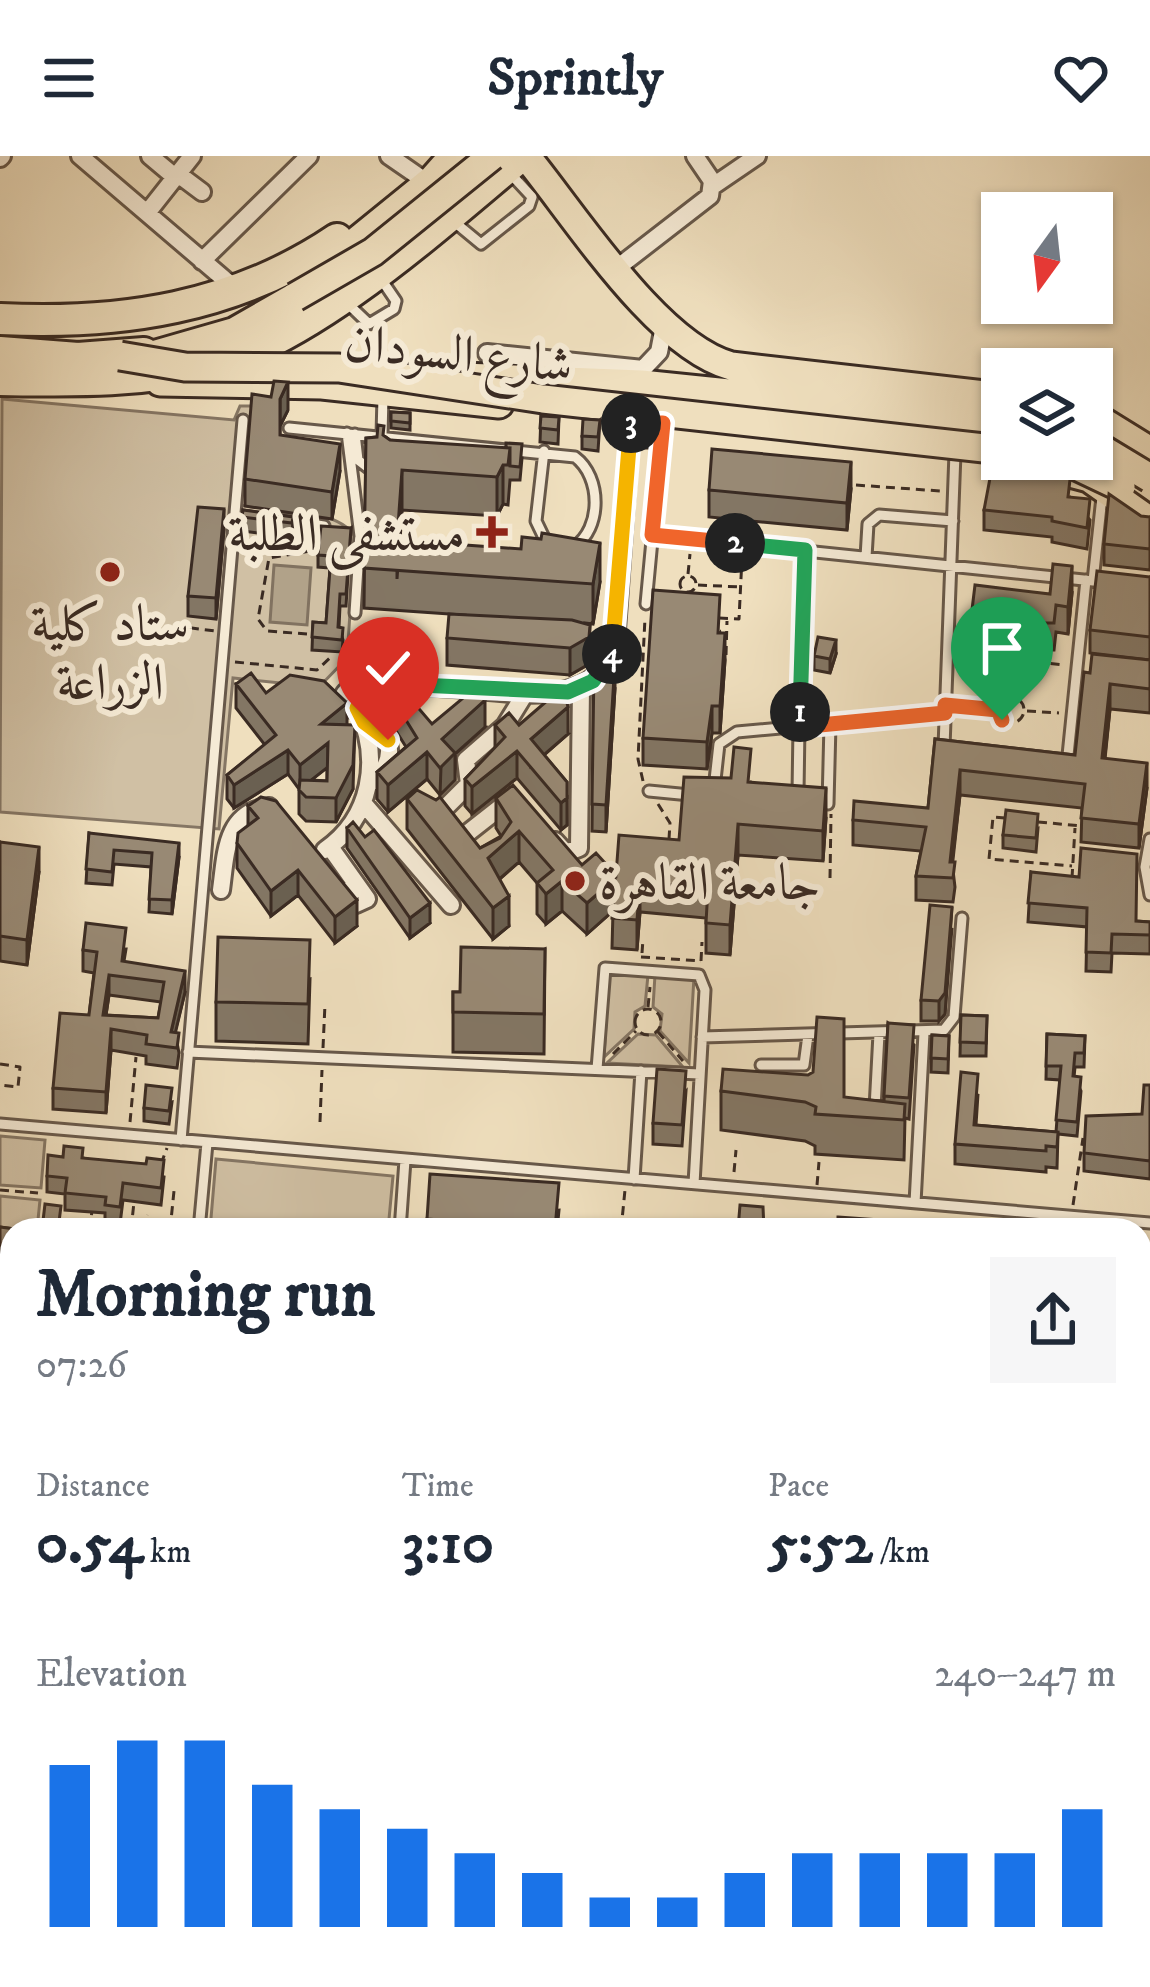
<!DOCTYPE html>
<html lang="en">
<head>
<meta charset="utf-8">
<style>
	body { margin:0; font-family:"IM FELL DW Pica",Amiri,serif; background:#f6f6f7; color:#1f2937; height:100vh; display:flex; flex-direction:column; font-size:45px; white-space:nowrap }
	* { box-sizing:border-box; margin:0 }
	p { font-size:39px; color:#747a83 }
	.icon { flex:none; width:66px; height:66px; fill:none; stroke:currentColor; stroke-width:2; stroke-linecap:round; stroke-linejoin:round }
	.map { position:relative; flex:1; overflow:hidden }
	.panel { position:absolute; left:0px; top:1062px; width:1152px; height:771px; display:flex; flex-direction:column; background:#fff; border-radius:36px 36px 0 0; box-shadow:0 3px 9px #0004 }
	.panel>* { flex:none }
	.needle { width:78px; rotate:195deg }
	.buttons { position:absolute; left:981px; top:36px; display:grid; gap:24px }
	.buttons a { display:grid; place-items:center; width:132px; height:132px; border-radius:0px; background:#fff; box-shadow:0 3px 9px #0004; font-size:60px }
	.pin { position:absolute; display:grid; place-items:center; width:102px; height:102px; color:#fff; margin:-123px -51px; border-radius:50% 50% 50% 0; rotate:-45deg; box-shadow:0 0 12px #0007 }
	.pin .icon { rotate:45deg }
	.km { position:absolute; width:60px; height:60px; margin:-30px; border-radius:50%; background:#222; color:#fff; font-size:33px; line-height:60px; text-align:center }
	.round { display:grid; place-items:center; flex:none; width:126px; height:126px; border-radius:0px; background:#f6f6f7 }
	.headline { display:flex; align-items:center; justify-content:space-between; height:204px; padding:0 36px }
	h1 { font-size:66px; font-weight:700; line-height:90px }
	.stats { display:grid; grid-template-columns:repeat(3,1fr); gap:18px; height:204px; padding:12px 36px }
	.stats div { display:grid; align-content:center }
	.stats b { font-size:60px; font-weight:700 }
	.stats small { font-size:33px; font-weight:400 }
	.stats p { font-size:33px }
	.chart { height:336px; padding:24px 36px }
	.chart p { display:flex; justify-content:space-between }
	.chart svg { width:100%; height:216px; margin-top:12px; stroke:#1a73e8; stroke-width:6 }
	header { display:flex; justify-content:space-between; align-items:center; height:156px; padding:0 36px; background:#fff; font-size:54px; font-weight:700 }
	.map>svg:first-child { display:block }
	.green { fill:#d0c0a4; stroke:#857664; stroke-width:3 }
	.water { fill:#b1a289; stroke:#817260; stroke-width:3 }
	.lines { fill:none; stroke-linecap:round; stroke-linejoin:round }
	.service-casing { stroke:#67584a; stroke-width:15 }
	.minor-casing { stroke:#67584a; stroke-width:22 }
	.primary-casing { stroke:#3a2b23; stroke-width:33 }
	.trunk-casing { stroke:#3a2b23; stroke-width:36 }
	.path { stroke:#3a2b23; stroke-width:3; stroke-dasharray:9 6; stroke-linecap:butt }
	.service { stroke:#f5ead5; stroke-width:9 }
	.minor { stroke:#f5ead5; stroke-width:16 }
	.primary { stroke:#efdfbe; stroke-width:27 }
	.trunk { stroke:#efdfbe; stroke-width:30 }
	.primary-bridge-casing { stroke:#3a2b23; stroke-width:33; stroke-linecap:butt }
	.primary-bridge { stroke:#efdfbe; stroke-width:27 }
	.wall { fill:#837664; stroke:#3a2b23; stroke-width:3; fill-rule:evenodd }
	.shaded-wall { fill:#6a6051; stroke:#3a2b23; stroke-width:3 }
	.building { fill:#988974; stroke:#3a2b23; stroke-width:3; fill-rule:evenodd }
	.split-1-casing { stroke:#fff; stroke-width:24 }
	.split-2-casing { stroke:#fff; stroke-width:24 }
	.split-3-casing { stroke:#fff; stroke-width:24 }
	.split-4-casing { stroke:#fff; stroke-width:24 }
	.split-5-casing { stroke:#fff; stroke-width:24 }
	.split-6-casing { stroke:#fff; stroke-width:24 }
	.split-1 { stroke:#f0652b; stroke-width:15 }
	.split-2 { stroke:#22a559; stroke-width:15 }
	.split-3 { stroke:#f0652b; stroke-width:15 }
	.split-4 { stroke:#f5b400; stroke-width:15 }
	.split-5 { stroke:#22a559; stroke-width:15 }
	.split-6 { stroke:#f5b400; stroke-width:15 }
	.poi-dot { fill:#8f2418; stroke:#f5ead5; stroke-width:4.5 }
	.labels { text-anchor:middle; stroke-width:12; stroke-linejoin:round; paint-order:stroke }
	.street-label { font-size:51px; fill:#3a2b23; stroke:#f5ead5 }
	.poi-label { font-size:51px; fill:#3a2b23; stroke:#f5ead5; text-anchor:end }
</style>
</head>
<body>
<header><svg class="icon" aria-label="menu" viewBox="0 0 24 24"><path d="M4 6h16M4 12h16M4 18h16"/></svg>Sprintly<svg class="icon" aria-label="heart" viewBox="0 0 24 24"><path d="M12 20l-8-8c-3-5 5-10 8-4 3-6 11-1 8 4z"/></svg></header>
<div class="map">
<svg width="1150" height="1831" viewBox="0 0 1150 1831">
	<rect width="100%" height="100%" fill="#efdfbe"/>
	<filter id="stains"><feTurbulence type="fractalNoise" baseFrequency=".00167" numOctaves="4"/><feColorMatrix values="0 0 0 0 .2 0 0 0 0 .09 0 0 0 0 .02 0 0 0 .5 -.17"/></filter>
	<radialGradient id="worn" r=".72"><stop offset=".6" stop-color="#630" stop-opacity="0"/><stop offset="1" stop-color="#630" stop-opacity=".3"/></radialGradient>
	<path class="green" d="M2,243L234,264L240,250H255L239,349C271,355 338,351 355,381L347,502L319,531L233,522L219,673L0,656Z
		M609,816L648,819L645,850L635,856L634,873L604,901Z
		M655,819L694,821L689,907L660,875L662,858L653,851Z
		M638,878L656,879L683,911L607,907Z
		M0,980L45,984L41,1032L0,1029Z
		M216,1003L393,1020L388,1074H210Z
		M0,1040L40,1044L37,1074H12L0,1082Z
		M0,1253L12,1254L9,1330L0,1329Z
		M0,1610L12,1611V1731H0Z"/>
	<path class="water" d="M274,409L311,412L307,469L270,466Z"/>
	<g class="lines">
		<defs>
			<path id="service" d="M452,64L481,88L529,50L532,41L508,15
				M345,145L369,168L394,153L396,145L379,120
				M289,272L575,301C602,321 602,373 574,391
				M347,277L360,380L355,457
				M355,278L358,304L371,314
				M382,279L383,241
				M544,295L536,365L547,388
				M284,364L324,370
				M652,379L1103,426
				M866,401L868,368L879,359L953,365
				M1093,425L1102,341
				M646,448L663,267
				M944,591L955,297
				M1067,609L1086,424
				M714,633L719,588L737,576L945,557
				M649,635L690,639
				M798,637L799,571
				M828,648L830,568
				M1150,683L1145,711L1150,739
				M702,881L944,874L954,861L962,762
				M188,896L700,918
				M761,909H804L808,879
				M597,913L605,812L699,819L705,834L694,1028
				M875,952L879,878
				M0,968L1150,1067
				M181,984L243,264
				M634,1023L641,915
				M915,1047L924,877
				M199,1074L207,987
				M400,1074L405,1004
				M0,1340L12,1341
				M2,1540L12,1431
				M0,1733L12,1734
				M1103,1821L1150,1825
				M542,1831L543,1821
				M1029,1831V1821"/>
			<path id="minor" d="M80,0L237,134
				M150,0L175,21
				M389,0L418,20
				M0,2L2,0
				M178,18L202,36
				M713,30L757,0
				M147,57L192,0
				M202,105L309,0
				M617,112L710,40L712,25L695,0
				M487,197L643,213L659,196L664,170
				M343 543a10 10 0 1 1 20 0a10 10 0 1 1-20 0Z
				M363,541C435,503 587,585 615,488L631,263
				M364,566C395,577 395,602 376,625
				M364,648L451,749
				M440,657L469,628L466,604L505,570L526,536
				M469,676L511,643
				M555,685L566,697L579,692L581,532
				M330,691L367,743L356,748L345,735
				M325,694C371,662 382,603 357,552
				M221,734C226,698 225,656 269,651"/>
			<path id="primary" d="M526,0C576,61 657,190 731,210L1002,241
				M462,221L641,228L1002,265
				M160,226L322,229L499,248
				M1092,259L1150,295
				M1017,303L1089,322L1150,365"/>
			<path id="trunk" d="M311,124L433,25L455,0
				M0,163C120,169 235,152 337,83
				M0,196L78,202L144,197
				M155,200L235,177L319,129
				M0,224C72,225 140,227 210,209C312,184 439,68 521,0"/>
		</defs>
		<use href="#service" class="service-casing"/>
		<use href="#minor" class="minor-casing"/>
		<use href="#primary" class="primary-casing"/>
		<use href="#trunk" class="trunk-casing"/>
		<path class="path" d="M856,329L940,335
			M688,418L690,398
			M680 428a8 8 0 1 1 16 0a8 8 0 1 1-16 0Z
			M698,429L741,431
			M719,462L739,463L742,402
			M175,470L215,475
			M307,478L267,475L258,463L269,402L310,395L317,383
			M726,499L727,465
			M961,499L1065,509
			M235,506L317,514L333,499
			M1013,539L1017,507
			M998 554a13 13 0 1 1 26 0a13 13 0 1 1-26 0Z
			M958,550L996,554
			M800,555L804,408
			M1027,555L1059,557
			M643,625L638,603L645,462
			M658,648L670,667L669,683
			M1005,662L993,661L989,703L1072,710
			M1038,666L1082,670
			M830,722L831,658
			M1072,722L1075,672
			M642,797L643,783
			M641,801L701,805
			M701,805L702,786
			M648,851L650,831
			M635 866a13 13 0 1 1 26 0a13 13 0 1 1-26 0Z
			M658,876L683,905
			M323,892L325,848
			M613,898L636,875
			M0,908L20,911L18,931L0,929
			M130,966L136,901
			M320,966L322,914
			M161,1008L167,992
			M734,1016L736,994
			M817,1029L819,1006
			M0,1034L38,1037
			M1073,1049L1083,982
			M132,1066L147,1067
			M90,1074L92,1054
			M131,1074L134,1046
			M146,1074L148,1059
			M170,1074L174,1035
			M621,1074L625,1034"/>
		<use href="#service" class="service"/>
		<use href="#minor" class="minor"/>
		<use href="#primary" class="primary"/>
		<use href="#trunk" class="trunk"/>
		<defs>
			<path id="primary-bridge" d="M295,141L373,96L492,0
				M120,200L185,211L339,212L543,243L1002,294
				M1092,287L1150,322
				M1062,303L1121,331"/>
		</defs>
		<use href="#primary-bridge" class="primary-bridge-casing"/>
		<use href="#primary-bridge" class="primary-bridge"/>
	</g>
	<path class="wall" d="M288,254L280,270V279L340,315L332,363L245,350V323Z
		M391,256L410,257V274L391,272Z
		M541,260L559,261L558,288L540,286Z
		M600,264L598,295L582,293V280Z
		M384,280L390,284L522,302L520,324H510L508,349L503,348L497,360L402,354L400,384L600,426L593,468L585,467L589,508L570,519L447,509V482L464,459L364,452L366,282Z
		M851,333L847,374L709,361V334Z
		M1070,341L1090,364L1087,393L1052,386V381L984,374V354Z
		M243,354L293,361L292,381L242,375Z
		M1150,361V414L1104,409V388Z
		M351,372L346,450H340L339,471L343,484L342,496L312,494L313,466L326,467L330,412L318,411V399Z
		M224,373L216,463L188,460V440Z
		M1150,421V504L1090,497V474Z
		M1072,437L1068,478L1056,476L1054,494H1020L1019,503L994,500V491L971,489V462Z
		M720,477L725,504L720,577H712L707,613L643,609V582Z
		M836,498L830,517L814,514V500Z
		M1150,504V557L1110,553L1105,603L1147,632L1139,692L1081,686L1082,652L960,639L952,706L955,731L953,746L916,744V720L921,695L853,689V664L928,652L935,583L1075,599L1090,517Z
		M594,512L615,532L606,676L592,675Z
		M236,528L266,537L347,569L353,633L336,666L306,665L299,658V633L288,618L234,652L227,643V619L265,589L236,552ZM327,611V625L311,624Z
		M376,531L432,568L485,571L455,598V624L440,639L427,623L388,656L377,643V616L406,591L393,570L376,558Z
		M495,569H519L568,578L544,599L567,626V669L561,674L517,622L472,658L465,650V623L495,592Z
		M751,626L826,662L823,705L738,699L730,799L706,797V762L640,756L637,794L612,792L613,755L587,778L562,755L546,768L537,758V727L519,706L500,723L509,770L493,783L407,673V643L480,692L501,680L496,672V642L582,709L616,719L679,684Z
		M248,650L357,770L335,787L298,739L271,760L237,712V687L248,670Z
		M347,672L365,681L430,767L410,782L347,692Z
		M1038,672L1036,696L1003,692V679Z
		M89,677L179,701L172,758L149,756L151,711L114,708L112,729L86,727Z
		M0,686L39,716L27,809L0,805Z
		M1031,716L1136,765L1150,766V798L1112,797L1111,816L1086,815L1087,771L1028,766Z
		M952,772L945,858L939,865H921V844Z
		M126,793L124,805L185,836L175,876L179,897L177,912L146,908V900L111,894L106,957L53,953V932L89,859L94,817L83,815V794ZM109,839L161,846L158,862L106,859Z
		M545,793L544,898L453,896V836H460Z
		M310,823L308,888L216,885V846Z
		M961,859L987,860L986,900H960Z
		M888,867L914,889L909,963L905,962L904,1004L815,998V990L805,985L721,974V935L884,945Z
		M1047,878L1085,880L1084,911H1075L1074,921L1081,935L1077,980L1058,978L1057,1012L1046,1011V1016L955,1008V988L978,938L976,969L1056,976L1060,924L1046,923Z
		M932,879L949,880L948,917L931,916Z
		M1150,929V1023L1084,1015V997L1142,958Z
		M686,935L682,990L653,988V967Z
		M172,946L169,968L144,965V952Z
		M83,1002L164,1021L161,1049L123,1044L120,1068L105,1066V1057L65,1054V1038L47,1036V1020Z
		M559,1054L557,1074H427V1063Z
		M0,1071L15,1073L11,1160L0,1159Z
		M1140,1436L1150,1437V1469L1140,1468Z
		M0,1549L12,1550V1611L0,1610Z
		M1140,1651L1150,1652V1708L1140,1707Z"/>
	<path class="shaded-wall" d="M288,226V254L280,270V243Z
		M340,288V315L332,363V336Z
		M851,306V333L847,374V347Z
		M503,309V348L497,360V321Z
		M402,314V354L397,423V384Z
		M224,353V373L216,463V442Z
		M600,387V426L593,468V428Z
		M1072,410V437L1068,478V451Z
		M590,469L589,508L570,519V492Z
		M725,477V504L720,577V550Z
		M836,484V498L830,517V503Z
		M615,505V532L606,676V649Z
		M1110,528V553L1102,627V602Z
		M485,544V571L455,598V624L440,639L442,583Z
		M347,547V571L321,568Z
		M712,550V577L707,613V586Z
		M568,551V578L531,610V583Z
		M355,569L353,633L336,666V642Z
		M328,587V611L300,633V609Z
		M288,594V618L234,652V629Z
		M517,595V622L472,658V631Z
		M427,596V623L388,656V629Z
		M1147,607V632L1139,692V668Z
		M960,614V639L951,722L950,706Z
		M826,632V662L823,705V675Z
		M567,642V669L561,674V647Z
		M738,668V699L730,799V769Z
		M519,675V706L488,733V702Z
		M179,687V701L172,758V744Z
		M39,691V716L27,809V784Z
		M298,714V739L271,760V735Z
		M615,723V753L587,778V747Z
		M562,725V755L546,768V738Z
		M640,726V756L637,794V764Z
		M509,740V770L493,783V752Z
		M357,744V770L335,787V761Z
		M430,747V767L410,782V762Z
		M952,751L945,858L939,865V845Z
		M185,815V836L172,891L171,876Z
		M109,819V839L103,879V859Z
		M111,873V894L106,957V936Z
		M12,1105V1145L11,1160V1121Z"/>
	<path class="building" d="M274,225L288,226L280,243V279L340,288L332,336L245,323L252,238L271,241Z
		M391,256L410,257V267L391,265Z
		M541,260L559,261L558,274L540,272Z
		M583,263L600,264L598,281L582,280Z
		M378,269L384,270L383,279L390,284L510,292L508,309H503L497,321L402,314L397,384L521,393L522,381L541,383L542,377L600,387L593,428L364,412L366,282L377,281Z
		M642,275H650L649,292H641Z
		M506,287L522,288L520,311L510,310V292H506Z
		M712,293L851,306L847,347L709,334Z
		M994,301L1071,315L1068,341L1090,343L1087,372L1052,365V361L984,354Z
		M1109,338L1141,360L1150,361V393L1104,388Z
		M198,351L224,353L216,442L188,440Z
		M243,354L293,361L292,367L242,361Z
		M321,370L351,372L346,438H340L338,471L343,472L342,484L312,481L313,466L326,467L331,400L318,399Z
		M1053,408L1072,410L1068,451L1056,449L1054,467H1020L1019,476L994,473L995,464L971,462L975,429L1050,438Z
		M1097,415L1150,421V481L1090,474Z
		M653,434L720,439L718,477H725L720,550H712L707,586L643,582Z
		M449,458L572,464L590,469L589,481L570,492L447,482Z
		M818,481L836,484L830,503L814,500Z
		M1092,498L1150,504V533L1110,528L1102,602L1147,607L1139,668L1081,662L1085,628L960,614L950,706H955L953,722L916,720L926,671L853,664L854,645L928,652L935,583L1075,599L1084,516L1090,517Z
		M599,504L615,505L606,649L592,648L594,512Z
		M251,517L266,537L290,519L324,525L347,547L321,568L355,569L353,609L336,642L306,641L299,634L300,624L327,625L328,587L300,609L288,594L234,629L227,619L276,579L236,528Z
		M390,519L432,568L475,532L485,544L442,583L455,597L440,612L427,596L388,629L377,616L417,582L393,543L376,531Z
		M563,531L568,551L531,583L567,626V642L561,647L517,595L472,631L465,623L505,581L495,569L509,557L519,569Z
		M734,591L751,593L748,626L826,632L823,675L738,668L730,769L706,767L708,732L640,726L637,764L612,762L615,723L587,747L562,725L546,738L537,727L553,714L519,675L488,702L509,740L493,752L407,643L417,634L436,644L440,641L480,692L500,682L511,666L496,642L513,629L582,709L596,697L616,719L619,679L679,684L684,621L731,622Z
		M261,641L276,645L357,744L335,761L298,714L271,735L237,687L238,677L258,662L248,650Z
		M1006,654L1038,658L1036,682L1003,679Z
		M353,666L365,681L374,674L430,747L410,762L347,672Z
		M89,677L179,687L172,744L149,743L152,697L114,694L112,716L86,713Z
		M0,686L39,691L27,784L0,780Z
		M1081,692L1137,698L1136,765L1150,766V779L1112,778L1111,797L1086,796L1087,752L1028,747L1031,716L1079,721Z
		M930,749L952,751L945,837L939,845L921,844Z
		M86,767L126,772L122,805L185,815L171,876L179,877L177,892L146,888L147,879L111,873L106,936L53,932L60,857L89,859L97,796L83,794ZM109,819L164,826L158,862L103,859Z
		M218,781L310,784L308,848L216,846Z
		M461,791L545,793L544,858L453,856V836H460Z
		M961,859L987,860L986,887L960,886Z
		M817,861L844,863V941L905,948L904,964L815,958L816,951L805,946L721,935L723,913L808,919L813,916Z
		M888,867L914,869L909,942L884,940Z
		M1047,878L1085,880L1084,897H1075L1073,920L1081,921L1077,966L1056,964L1061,910H1046Z
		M932,879L949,880L948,903L931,902Z
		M657,913L686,915L682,969L653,967Z
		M961,916L978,918L974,969L1058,976L1057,991L1046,990V995L955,988Z
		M146,929L172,932L169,955L144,952Z
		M1144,929H1150V1005L1084,997L1086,960L1142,958Z
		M64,990L83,992L82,1002L146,1008L147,1002L164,1004L161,1032L123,1027L120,1051L105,1049L106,1041L65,1037L67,1022L47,1020L48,999L63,1001Z
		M430,1018L559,1027L555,1073L427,1063Z
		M45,1048L61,1050L58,1074L42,1073Z
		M740,1049L763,1051L764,1074H681V1067L738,1073Z
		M838,1061L921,1067L920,1074H838Z
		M0,1071L15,1073L12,1074L11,1121L0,1120Z
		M1140,1436L1150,1437V1455L1140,1454Z
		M0,1549L12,1550V1584L0,1583Z
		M1140,1651L1150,1652V1694L1140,1693Z"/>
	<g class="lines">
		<defs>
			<path id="split-1" d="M800,556L799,571L945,557V549L998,554L1002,564"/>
			<path id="split-2" d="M735,387L805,394L800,556"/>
			<path id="split-3" d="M631,267H663L652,379L735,387"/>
			<path id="split-4" d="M612,498L631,267"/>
			<path id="split-5" d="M398,528L568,536L593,525L612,498"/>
			<path id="split-6" d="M388,584L364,566L357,552L363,541L398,528"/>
		</defs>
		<use href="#split-1" class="split-1-casing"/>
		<use href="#split-2" class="split-2-casing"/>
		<use href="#split-3" class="split-3-casing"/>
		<use href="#split-4" class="split-4-casing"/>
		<use href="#split-5" class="split-5-casing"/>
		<use href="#split-6" class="split-6-casing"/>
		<use href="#split-1" class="split-1"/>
		<use href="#split-2" class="split-2"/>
		<use href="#split-3" class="split-3"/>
		<use href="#split-4" class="split-4"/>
		<use href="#split-5" class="split-5"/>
		<use href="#split-6" class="split-6"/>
	</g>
	<g class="poi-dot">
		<path d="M486 358h12v12h12v12h-12v12h-12v-12h-12v-12h12z"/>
		<circle cx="110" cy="416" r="12"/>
		<circle cx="575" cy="725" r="12"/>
	</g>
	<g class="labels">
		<g class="street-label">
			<text transform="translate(459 196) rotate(6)" y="18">شارع السودان</text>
		</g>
		<g class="poi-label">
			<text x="465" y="394">مستشفى الطلبة</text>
			<text x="110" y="484" text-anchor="middle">ستاد كلية<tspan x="110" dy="59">الزراعة</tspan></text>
			<text x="599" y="743" text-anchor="start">جامعة القاهرة</text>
		</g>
	</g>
	<rect width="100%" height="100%" filter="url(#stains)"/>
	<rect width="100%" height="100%" fill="url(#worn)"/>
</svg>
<div class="buttons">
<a><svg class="needle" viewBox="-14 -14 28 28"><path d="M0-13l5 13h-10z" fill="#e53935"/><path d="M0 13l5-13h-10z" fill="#747a83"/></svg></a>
<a><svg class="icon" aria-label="layers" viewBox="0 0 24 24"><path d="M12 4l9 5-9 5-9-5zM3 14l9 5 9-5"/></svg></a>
</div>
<div class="pin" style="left:1002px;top:564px;background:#1e9e55"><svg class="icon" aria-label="arrive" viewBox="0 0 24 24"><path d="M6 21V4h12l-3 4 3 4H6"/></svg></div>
<div class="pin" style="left:388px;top:584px;background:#d93025"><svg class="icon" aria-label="check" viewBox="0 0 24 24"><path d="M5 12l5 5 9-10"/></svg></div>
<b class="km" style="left:800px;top:556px">1</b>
<b class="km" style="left:735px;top:387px">2</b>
<b class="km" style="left:631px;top:267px">3</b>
<b class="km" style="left:612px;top:498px">4</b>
<section class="panel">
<div class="headline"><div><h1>Morning run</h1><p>07:26</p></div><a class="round"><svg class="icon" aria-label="share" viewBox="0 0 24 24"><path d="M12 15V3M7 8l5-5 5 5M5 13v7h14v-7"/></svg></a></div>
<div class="stats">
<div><p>Distance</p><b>0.54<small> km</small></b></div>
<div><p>Time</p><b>3:10</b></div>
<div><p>Pace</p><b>5:52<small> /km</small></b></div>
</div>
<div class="chart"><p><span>Elevation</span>240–247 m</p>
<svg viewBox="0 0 160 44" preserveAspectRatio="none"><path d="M5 44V11M15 44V6M25 44V6M35 44V15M45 44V20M55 44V24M65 44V29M75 44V33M85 44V38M95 44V38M105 44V33M115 44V29M125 44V29M135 44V29M145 44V29M155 44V20"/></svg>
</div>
</section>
</div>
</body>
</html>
